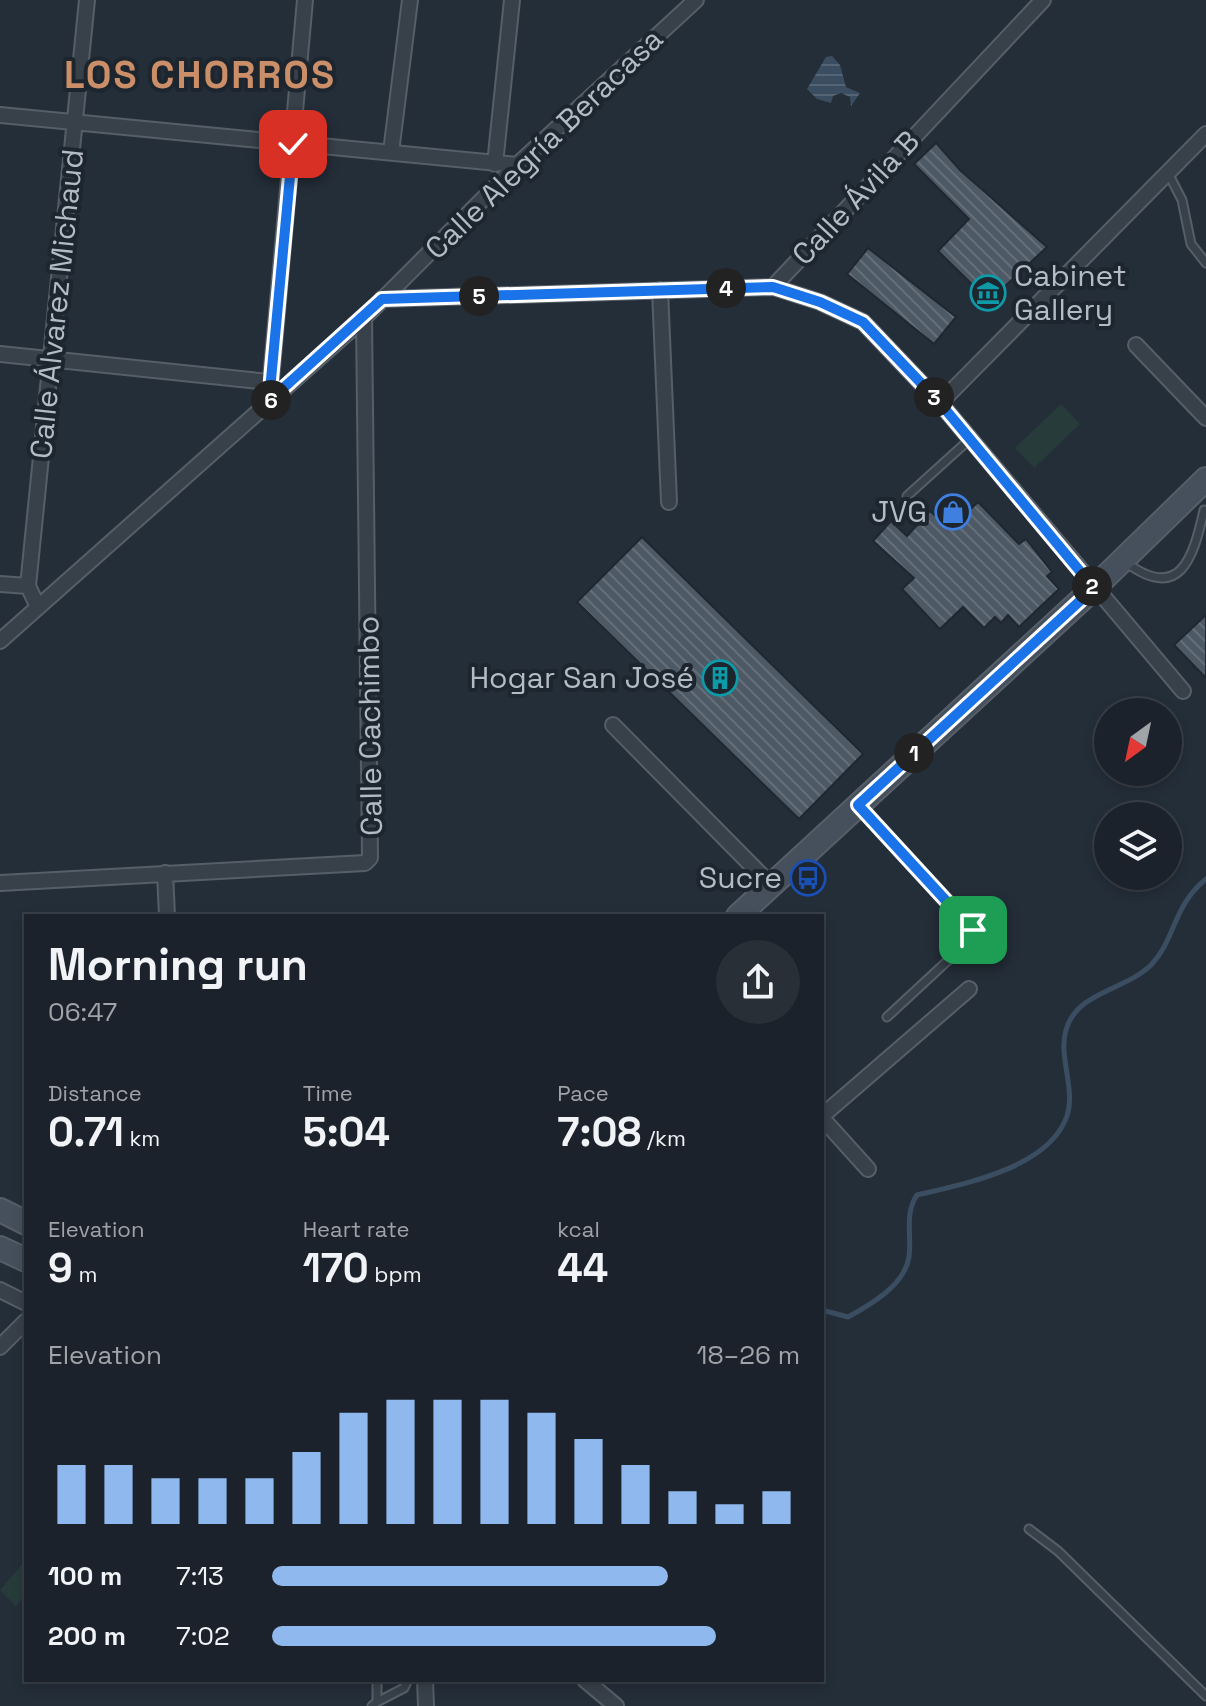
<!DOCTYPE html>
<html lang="en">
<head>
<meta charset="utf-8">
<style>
	body { margin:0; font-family:"Space Grotesk",sans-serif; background:#282f37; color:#f1f3f6; height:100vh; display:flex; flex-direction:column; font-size:30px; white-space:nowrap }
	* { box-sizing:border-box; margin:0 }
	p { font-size:26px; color:#a0a4a9 }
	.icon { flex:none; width:44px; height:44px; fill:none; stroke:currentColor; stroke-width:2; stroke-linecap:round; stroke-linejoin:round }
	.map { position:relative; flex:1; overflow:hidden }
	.side { position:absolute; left:24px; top:914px; width:800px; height:768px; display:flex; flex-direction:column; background:#1b222b; border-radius:0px; box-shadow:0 4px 12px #0003,0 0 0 2px #393f47 }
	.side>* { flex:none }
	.needle { width:52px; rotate:213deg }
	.fabs { position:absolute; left:1094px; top:698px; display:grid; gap:16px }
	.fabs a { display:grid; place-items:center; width:88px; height:88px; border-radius:50%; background:#1b222b; box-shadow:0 4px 12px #0003,0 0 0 2px #393f47; font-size:40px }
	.pin { position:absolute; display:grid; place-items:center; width:68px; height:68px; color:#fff; margin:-34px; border-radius:16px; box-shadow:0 4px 12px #0006 }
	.km { position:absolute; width:40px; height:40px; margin:-20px; border-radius:50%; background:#222; color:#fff; font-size:22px; line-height:40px; text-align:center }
	.round { display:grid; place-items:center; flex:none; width:84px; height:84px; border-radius:42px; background:#282f37 }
	.summary { display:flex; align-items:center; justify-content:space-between; height:136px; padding:0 24px }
	h1 { font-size:44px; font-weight:600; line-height:60px }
	.metrics { display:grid; grid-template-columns:repeat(3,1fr); gap:12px; height:136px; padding:8px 24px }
	.metrics div { display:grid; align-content:center }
	.metrics b { font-size:40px; font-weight:600 }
	.metrics small { font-size:22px; font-weight:400 }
	.metrics p { font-size:22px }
	.chart { height:224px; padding:16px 24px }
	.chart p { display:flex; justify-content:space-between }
	.chart svg { width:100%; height:144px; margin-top:8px; stroke:#8fb9ee; stroke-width:6 }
	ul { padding:0 24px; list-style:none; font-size:26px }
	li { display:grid; grid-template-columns:128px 96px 1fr; align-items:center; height:60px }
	li i { height:20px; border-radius:10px; background:#8fb9ee }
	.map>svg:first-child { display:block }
	.garden { fill:#273b3b }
	.water { fill:url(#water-rules) }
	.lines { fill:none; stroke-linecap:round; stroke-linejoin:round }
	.stream { stroke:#3b4d61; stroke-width:5 }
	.building { fill:url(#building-back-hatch); stroke:#1f2730; stroke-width:2 }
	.lane-casing { stroke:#565e67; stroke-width:11 }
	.street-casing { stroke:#565e67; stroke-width:18 }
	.secondary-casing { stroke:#565e67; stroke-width:26 }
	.lane { stroke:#384049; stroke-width:7 }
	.street { stroke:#384049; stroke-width:14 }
	.secondary { stroke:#46505c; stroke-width:22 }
	.route-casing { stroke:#fff; stroke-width:16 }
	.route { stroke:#1a73e8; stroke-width:10 }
	.labels { text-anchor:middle; stroke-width:8; stroke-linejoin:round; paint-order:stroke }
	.street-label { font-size:30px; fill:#b3bbc5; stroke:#1d252e }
	.poi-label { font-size:30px; fill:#b3bbc5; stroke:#1d252e; text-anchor:end }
	.district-label { font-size:38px; font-weight:bold; letter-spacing:2px; fill:#ca8e69; stroke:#1d252e }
</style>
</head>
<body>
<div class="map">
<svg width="1206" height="1706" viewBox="0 0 1206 1706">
	<defs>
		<pattern id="water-rules" width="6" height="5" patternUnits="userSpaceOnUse" patternTransform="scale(2)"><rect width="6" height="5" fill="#3b4d61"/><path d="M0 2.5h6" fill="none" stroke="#556576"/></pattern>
		<pattern id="building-back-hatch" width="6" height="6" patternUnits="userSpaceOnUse" patternTransform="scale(2)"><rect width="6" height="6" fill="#4d5965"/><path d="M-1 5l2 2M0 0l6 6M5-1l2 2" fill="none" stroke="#646f7a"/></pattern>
	</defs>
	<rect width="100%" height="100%" fill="#242e39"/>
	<path class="garden" d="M1061,404L1080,424L1034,468L1015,448Z
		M26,1560V1594L16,1606L0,1590Z"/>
	<path class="water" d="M832,56L840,65L846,87L860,93L851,106L850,97L841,93L833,96L831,103L817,99L807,89L826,57Z"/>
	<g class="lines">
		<path class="stream" d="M822,1310L848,1317C870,1305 905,1285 909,1257C912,1235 904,1214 917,1195C964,1184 1049,1168 1067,1116C1076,1090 1058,1056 1066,1030C1076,992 1126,990 1151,965C1176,939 1172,907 1206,879"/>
	</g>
	<path class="building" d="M936,143L960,170L1047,247L989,301L938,251L969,219L914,164Z
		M868,248L956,317L934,344L847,274Z
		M978,502L1019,544L1026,539L1052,572L1047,576L1059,589L1019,627L1008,615L1001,623L995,617L984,628L963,607L940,629L902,589L914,578L873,541L891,521L907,536L930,511L950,529Z
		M642,537L863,754L799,819L577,602Z
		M1206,615V678L1174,645Z"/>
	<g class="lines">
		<defs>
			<path id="lane" d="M1168,173L1182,200L1191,244L1206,263
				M907,496L970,439
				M1124,561C1179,603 1193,560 1204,510
				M860,808L973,930L970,940L887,1017
				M1029,1529L1058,1551L1206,1696
				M377,1702L404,1688L408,1680
				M372,1706L377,1702V1680"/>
			<path id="street" d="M0,115L517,165
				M391,152L410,0
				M495,164L512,0
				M773,287L1043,0
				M660,290L669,502
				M382,299L773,287L820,302L863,322L940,403L1183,691
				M1136,345L1206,418
				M0,354L269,382
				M269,401L305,0
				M940,403L1206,134
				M0,584L28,586
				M37,605L28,586L87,0
				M0,641L364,318L517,165L696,0
				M613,725L771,885
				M165,873L167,916
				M0,883L365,863L370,858L364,318
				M822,1116L969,989
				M822,1118L868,1169
				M0,1290L26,1303
				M0,1347L26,1321
				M425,1680L426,1706
				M585,1680L616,1706"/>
			<path id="secondary" d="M738,916L1094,588L1206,479
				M0,1210L26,1223
				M0,1248L26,1260"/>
		</defs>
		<use href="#lane" class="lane-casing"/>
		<use href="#street" class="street-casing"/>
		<use href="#secondary" class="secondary-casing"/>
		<use href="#lane" class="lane"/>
		<use href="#street" class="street"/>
		<use href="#secondary" class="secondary"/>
	</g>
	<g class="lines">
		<defs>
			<path id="route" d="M293,144L269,401L382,299L773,287L820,302L863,322L940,403L1094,588L858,805L973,930"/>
		</defs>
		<use href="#route" class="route-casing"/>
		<use href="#route" class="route"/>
	</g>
	<defs>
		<symbol id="museum-ring" viewBox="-11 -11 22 22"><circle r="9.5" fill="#1d252e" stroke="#0f9aa8" stroke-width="1.5"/><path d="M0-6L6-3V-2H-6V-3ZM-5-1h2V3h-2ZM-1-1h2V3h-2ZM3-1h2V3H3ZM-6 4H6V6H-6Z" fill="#0f9aa8"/></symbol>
		<symbol id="shop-ring" viewBox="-11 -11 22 22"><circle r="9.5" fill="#1d252e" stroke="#3f7fe0" stroke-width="1.5"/><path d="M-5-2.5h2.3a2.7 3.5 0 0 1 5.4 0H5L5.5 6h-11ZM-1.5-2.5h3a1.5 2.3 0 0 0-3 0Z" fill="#3f7fe0"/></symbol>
		<symbol id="building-ring" viewBox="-11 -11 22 22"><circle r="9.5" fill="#1d252e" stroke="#0f9aa8" stroke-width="1.5"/><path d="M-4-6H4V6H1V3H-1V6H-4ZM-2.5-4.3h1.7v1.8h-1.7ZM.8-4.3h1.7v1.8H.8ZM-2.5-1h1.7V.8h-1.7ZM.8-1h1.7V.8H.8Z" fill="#0f9aa8"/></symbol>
		<symbol id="bus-ring" viewBox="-11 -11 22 22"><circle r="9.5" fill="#1d252e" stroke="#1a4fb4" stroke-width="1.5"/><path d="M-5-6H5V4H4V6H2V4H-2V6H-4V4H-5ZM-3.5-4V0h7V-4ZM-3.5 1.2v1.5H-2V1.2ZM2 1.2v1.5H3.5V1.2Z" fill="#1a4fb4"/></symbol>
	</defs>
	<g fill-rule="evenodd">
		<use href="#museum-ring" x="968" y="273" width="40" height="40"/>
		<use href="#shop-ring" x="933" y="492" width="40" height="40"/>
		<use href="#building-ring" x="700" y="658" width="40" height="40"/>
		<use href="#bus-ring" x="788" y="858" width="40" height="40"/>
	</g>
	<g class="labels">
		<g class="street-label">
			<text transform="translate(544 144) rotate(-44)" y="10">Calle Alegría Beracasa</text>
			<text transform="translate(856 198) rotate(-47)" y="10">Calle Ávila B</text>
			<text transform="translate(57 304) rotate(-84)" y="10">Calle Álvarez Michaud</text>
			<text transform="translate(370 726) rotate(-91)" y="10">Calle Cachimbo</text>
		</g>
		<g class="poi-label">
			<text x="1014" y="286" text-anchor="start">Cabinet<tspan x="1014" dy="34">Gallery</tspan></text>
			<text x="927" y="522">JVG</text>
			<text x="694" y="688">Hogar San José</text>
			<text x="782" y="888">Sucre</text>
		</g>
		<g class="district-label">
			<text x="200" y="88">LOS CHORROS</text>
		</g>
	</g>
</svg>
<div class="fabs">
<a><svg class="needle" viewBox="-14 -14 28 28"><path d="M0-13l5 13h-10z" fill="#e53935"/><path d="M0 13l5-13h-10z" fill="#a0a4a9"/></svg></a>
<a><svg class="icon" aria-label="layers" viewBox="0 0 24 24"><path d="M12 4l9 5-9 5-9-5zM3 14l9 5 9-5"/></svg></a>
</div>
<div class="pin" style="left:973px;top:930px;background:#1e9e55"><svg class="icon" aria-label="arrive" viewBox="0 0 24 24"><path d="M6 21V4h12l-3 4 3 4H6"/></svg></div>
<div class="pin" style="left:293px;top:144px;background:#d93025"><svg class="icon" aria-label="check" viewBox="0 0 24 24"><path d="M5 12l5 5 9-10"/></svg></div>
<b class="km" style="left:914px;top:753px">1</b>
<b class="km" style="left:1092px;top:586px">2</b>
<b class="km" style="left:934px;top:397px">3</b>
<b class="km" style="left:726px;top:288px">4</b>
<b class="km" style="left:479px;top:296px">5</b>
<b class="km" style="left:271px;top:400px">6</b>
<section class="side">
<div class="summary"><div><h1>Morning run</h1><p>06:47</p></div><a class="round"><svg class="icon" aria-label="share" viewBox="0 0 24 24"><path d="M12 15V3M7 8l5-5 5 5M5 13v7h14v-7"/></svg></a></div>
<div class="metrics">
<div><p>Distance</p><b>0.71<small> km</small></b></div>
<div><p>Time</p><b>5:04</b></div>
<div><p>Pace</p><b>7:08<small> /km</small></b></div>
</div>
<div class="metrics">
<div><p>Elevation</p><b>9<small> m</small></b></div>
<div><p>Heart rate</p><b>170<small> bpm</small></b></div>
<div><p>kcal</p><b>44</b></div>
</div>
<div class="chart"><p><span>Elevation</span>18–26 m</p>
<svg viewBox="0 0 160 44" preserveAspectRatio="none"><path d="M5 44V26M15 44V26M25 44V30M35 44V30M45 44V30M55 44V22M65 44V10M75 44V6M85 44V6M95 44V6M105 44V10M115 44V18M125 44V26M135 44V34M145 44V38M155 44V34"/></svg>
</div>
<ul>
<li><b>100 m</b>7:13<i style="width:75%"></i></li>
<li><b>200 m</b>7:02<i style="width:84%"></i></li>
</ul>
</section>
</div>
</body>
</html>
